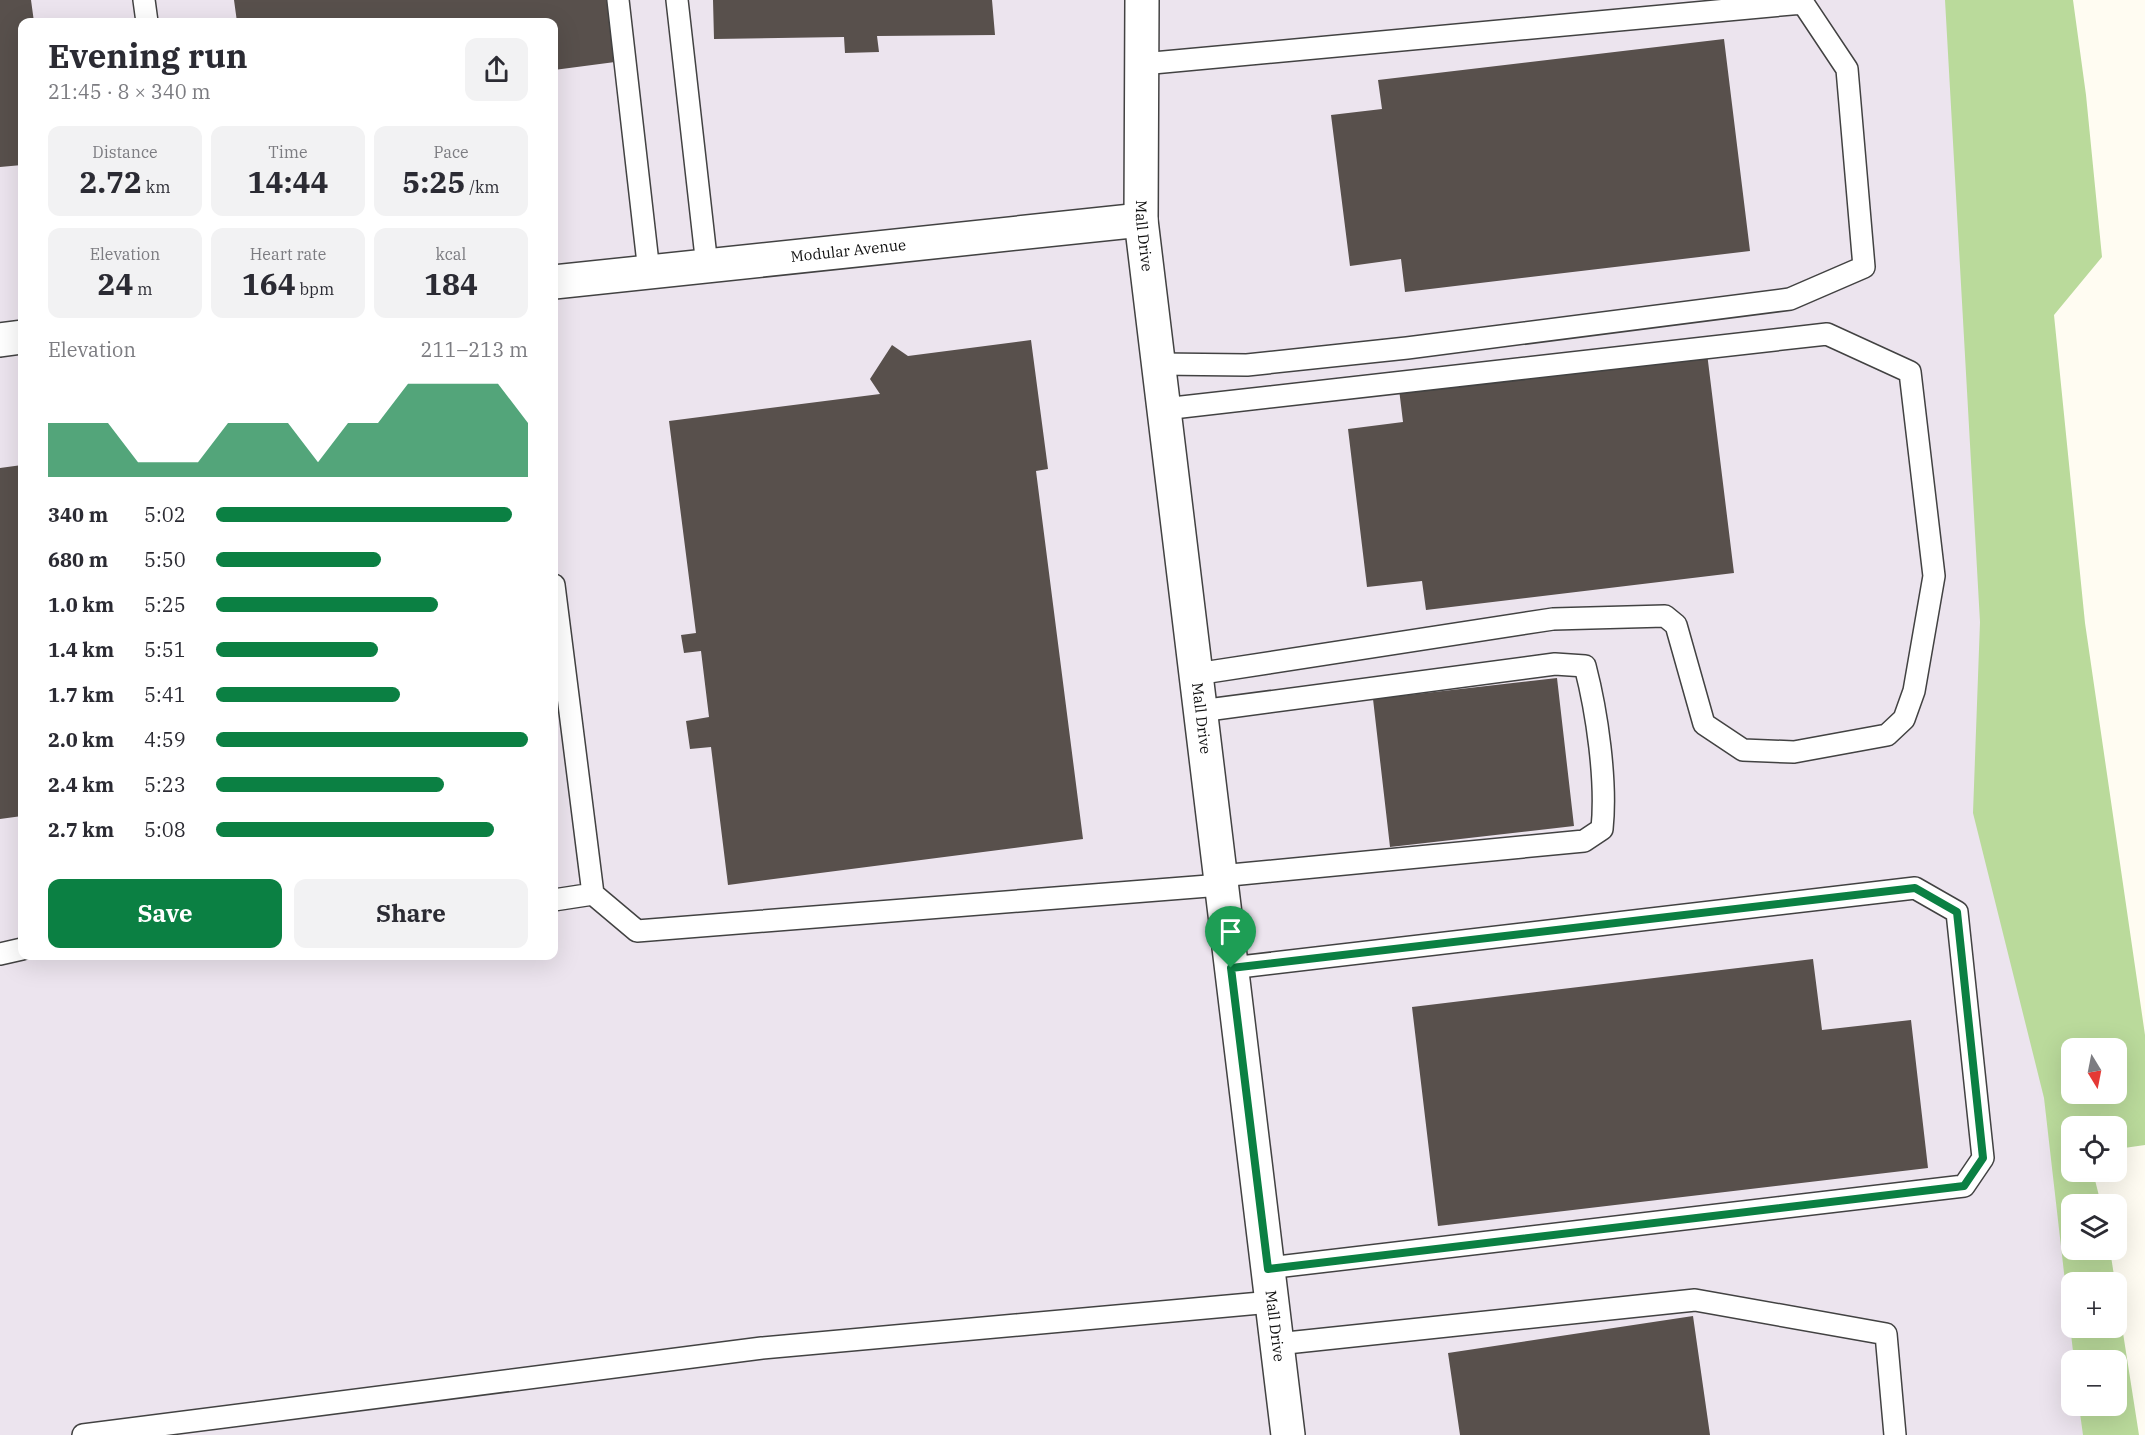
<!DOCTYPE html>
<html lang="en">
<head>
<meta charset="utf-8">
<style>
	body { margin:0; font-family:"IBM Plex Serif",serif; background:#f2f2f3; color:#2b2b33; height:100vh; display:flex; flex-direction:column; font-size:22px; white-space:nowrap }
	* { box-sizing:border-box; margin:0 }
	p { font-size:20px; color:#7c7c81 }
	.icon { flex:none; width:33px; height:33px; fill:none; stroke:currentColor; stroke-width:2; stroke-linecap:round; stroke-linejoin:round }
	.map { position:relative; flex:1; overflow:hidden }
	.drawer { position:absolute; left:18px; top:18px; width:540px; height:942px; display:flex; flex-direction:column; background:#fff; border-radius:12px; box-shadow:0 6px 24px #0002 }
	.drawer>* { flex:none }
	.needle { width:39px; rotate:170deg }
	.fabs { position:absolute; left:2061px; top:1038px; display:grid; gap:12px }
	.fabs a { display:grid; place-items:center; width:66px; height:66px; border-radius:12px; background:#fff; box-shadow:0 6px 24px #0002; font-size:30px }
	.pin { position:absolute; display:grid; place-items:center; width:51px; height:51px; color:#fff; margin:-62px -26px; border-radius:50% 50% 50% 0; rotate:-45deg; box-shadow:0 0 6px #0007 }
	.pin .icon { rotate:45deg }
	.round { display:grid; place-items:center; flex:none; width:63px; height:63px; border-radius:12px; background:#f2f2f3 }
	.overview { display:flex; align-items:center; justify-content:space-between; height:102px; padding:0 30px }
	h1 { font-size:33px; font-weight:700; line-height:45px }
	.figures { display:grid; grid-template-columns:repeat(3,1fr); gap:9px; height:102px; padding:6px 30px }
	.figures div { display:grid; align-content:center; border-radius:12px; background:#f2f2f3; text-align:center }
	.figures b { font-size:30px; font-weight:700 }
	.figures small { font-size:16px; font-weight:400 }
	.figures p { font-size:16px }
	.chart { height:168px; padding:12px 30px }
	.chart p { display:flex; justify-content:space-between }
	.chart svg { width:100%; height:108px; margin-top:6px; fill:#0b8043; opacity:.7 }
	.cta { display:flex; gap:12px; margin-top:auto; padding:12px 30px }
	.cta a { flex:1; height:69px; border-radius:12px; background:#0b8043; color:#fff; font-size:24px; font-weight:700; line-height:69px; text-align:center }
	.cta a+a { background:#f2f2f3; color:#2b2b33 }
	ul { padding:0 30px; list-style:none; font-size:20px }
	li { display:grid; grid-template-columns:96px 72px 1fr; align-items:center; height:45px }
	li i { height:15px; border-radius:8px; background:#0b8043 }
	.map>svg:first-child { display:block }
	.industrial { fill:#ece4ee; fill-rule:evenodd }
	.forest { fill:#bada9b; fill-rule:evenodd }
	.building { fill:#58504c }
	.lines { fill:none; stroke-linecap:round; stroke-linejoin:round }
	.lane-casing { stroke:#424242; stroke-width:24 }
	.street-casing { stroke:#424242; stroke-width:36 }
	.lane { stroke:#fff; stroke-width:21 }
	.street { stroke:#fff; stroke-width:33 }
	.route-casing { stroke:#fff; stroke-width:12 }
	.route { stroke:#0b8043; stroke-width:8 }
	.labels { text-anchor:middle; stroke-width:6; stroke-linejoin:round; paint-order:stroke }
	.street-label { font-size:15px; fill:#0f0f0f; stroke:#fff }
</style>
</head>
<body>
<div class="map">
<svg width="2145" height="1435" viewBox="0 0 2145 1435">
	<rect width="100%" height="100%" fill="#fffcf2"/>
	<path class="industrial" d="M0,0H2018L2072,1048V1328L2088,1360H2072V1406H2090L2091,1435H0ZM22,22H554V956H22Z"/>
	<path class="forest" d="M1945,0H2073L2086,95L2102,257L2054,315L2085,623L2145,1035V1145L2117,1149L2116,1126H2072V1172H2093L2101,1204H2072V1250H2110L2139,1435H2083L2079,1406H2116V1360H2074L2044,1098L1973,813L1980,622ZM2072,1048H2116V1094H2072ZM2072,1282H2116V1328H2072Z"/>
	<path class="building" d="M0,0H31L34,22H22V165L0,167Z
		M234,0H607L615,62L554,70V22H237Z
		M713,0H992L995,35L877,36L879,52L845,53L844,37L714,39Z
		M1724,39L1750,251L1405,292L1401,259L1350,266L1331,115L1382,109L1378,80Z
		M1031,340L1048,469L1036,471L1083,839L728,885L711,747L690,749L686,721L709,717L701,651L684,653L681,635L696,633L669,421L880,394L870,379L892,345L908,356Z
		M1707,353L1734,573L1426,610L1422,581L1367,587L1348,429L1403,422L1399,389Z
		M22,465V816L0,819V468Z
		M1557,678L1574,826L1390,847L1373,699Z
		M1813,959L1822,1030L1911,1020L1928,1168L1438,1226L1412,1007Z
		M1693,1316L1710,1435H1460L1448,1353Z"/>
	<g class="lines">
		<defs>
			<path id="lane" d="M144,0L147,22
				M618,0L649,272
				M677,0L707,266
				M1142,64L1803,3L1847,69L1864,267L1790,299L1407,348L1247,365L1159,364
				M1164,409L1827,334L1910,372L1934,576L1914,691L1904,719L1887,735L1794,752L1743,750L1704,724L1676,625L1665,616L1553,619L1196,674
				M554,585L593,894L637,931L1221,885
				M1200,711L1555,664L1585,666C1597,712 1607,781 1602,829L1584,841L1220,876
				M554,900L593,894
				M0,954L22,949
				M1231,968L1915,888L1957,912L1983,1158L1964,1186L1268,1268
				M1277,1344L1695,1300L1886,1334L1895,1435
				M83,1435L762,1348L1272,1302"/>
			<g id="street">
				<path id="s1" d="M1142,0L1141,220L1288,1435"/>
				<path id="s2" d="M554,282L1141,220"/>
				<path d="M0,340L22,337"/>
			</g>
		</defs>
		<use href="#lane" class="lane-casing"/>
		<use href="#street" class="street-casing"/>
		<use href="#lane" class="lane"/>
		<use href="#street" class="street"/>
	</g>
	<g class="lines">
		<defs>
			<path id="route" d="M1915,888L1957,912L1983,1158L1964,1186L1268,1269L1231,968Z"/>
		</defs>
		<use href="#route" class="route-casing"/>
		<use href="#route" class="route"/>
	</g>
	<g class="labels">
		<g class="street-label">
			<text dy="5" stroke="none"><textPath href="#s1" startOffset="236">Mall Drive</textPath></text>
			<text dy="5" stroke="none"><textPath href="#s2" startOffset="296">Modular Avenue</textPath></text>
			<text dy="5" stroke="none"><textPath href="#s1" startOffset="722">Mall Drive</textPath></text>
			<text dy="5" stroke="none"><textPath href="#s1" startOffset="1334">Mall Drive</textPath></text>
		</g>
	</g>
</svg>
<div class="fabs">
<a><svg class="needle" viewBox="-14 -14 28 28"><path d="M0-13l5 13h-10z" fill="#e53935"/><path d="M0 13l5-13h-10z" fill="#7c7c81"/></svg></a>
<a><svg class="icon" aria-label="locate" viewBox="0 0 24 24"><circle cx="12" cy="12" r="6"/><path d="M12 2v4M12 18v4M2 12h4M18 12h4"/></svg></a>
<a><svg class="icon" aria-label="layers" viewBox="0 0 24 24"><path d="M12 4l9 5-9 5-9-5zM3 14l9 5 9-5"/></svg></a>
<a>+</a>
<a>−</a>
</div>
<div class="pin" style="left:1231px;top:968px;background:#1e9e55"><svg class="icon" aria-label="arrive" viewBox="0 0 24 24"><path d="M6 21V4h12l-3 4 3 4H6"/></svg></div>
<section class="drawer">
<div class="overview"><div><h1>Evening run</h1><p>21:45 · 8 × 340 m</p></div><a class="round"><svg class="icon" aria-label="share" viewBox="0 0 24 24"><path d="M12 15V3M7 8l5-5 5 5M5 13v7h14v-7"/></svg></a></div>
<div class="figures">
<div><p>Distance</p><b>2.72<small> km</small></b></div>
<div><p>Time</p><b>14:44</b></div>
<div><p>Pace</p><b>5:25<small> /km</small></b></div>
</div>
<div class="figures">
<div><p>Elevation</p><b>24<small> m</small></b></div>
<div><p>Heart rate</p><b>164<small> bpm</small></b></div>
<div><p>kcal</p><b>184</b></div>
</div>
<div class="chart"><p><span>Elevation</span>211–213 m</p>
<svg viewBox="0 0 160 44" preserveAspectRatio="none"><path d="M0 44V22L10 22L20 22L30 38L40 38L50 38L60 22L70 22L80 22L90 38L100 22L110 22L120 6L130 6L140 6L150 6L160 22V44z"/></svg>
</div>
<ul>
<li><b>340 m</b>5:02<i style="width:95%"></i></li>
<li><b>680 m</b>5:50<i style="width:53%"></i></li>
<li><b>1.0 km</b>5:25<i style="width:71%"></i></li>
<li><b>1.4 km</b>5:51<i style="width:52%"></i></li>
<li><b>1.7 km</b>5:41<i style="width:59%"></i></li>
<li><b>2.0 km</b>4:59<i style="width:100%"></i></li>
<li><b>2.4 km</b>5:23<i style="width:73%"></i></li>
<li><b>2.7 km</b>5:08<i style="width:89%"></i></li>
</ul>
<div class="cta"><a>Save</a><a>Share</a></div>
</section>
</div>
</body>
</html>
